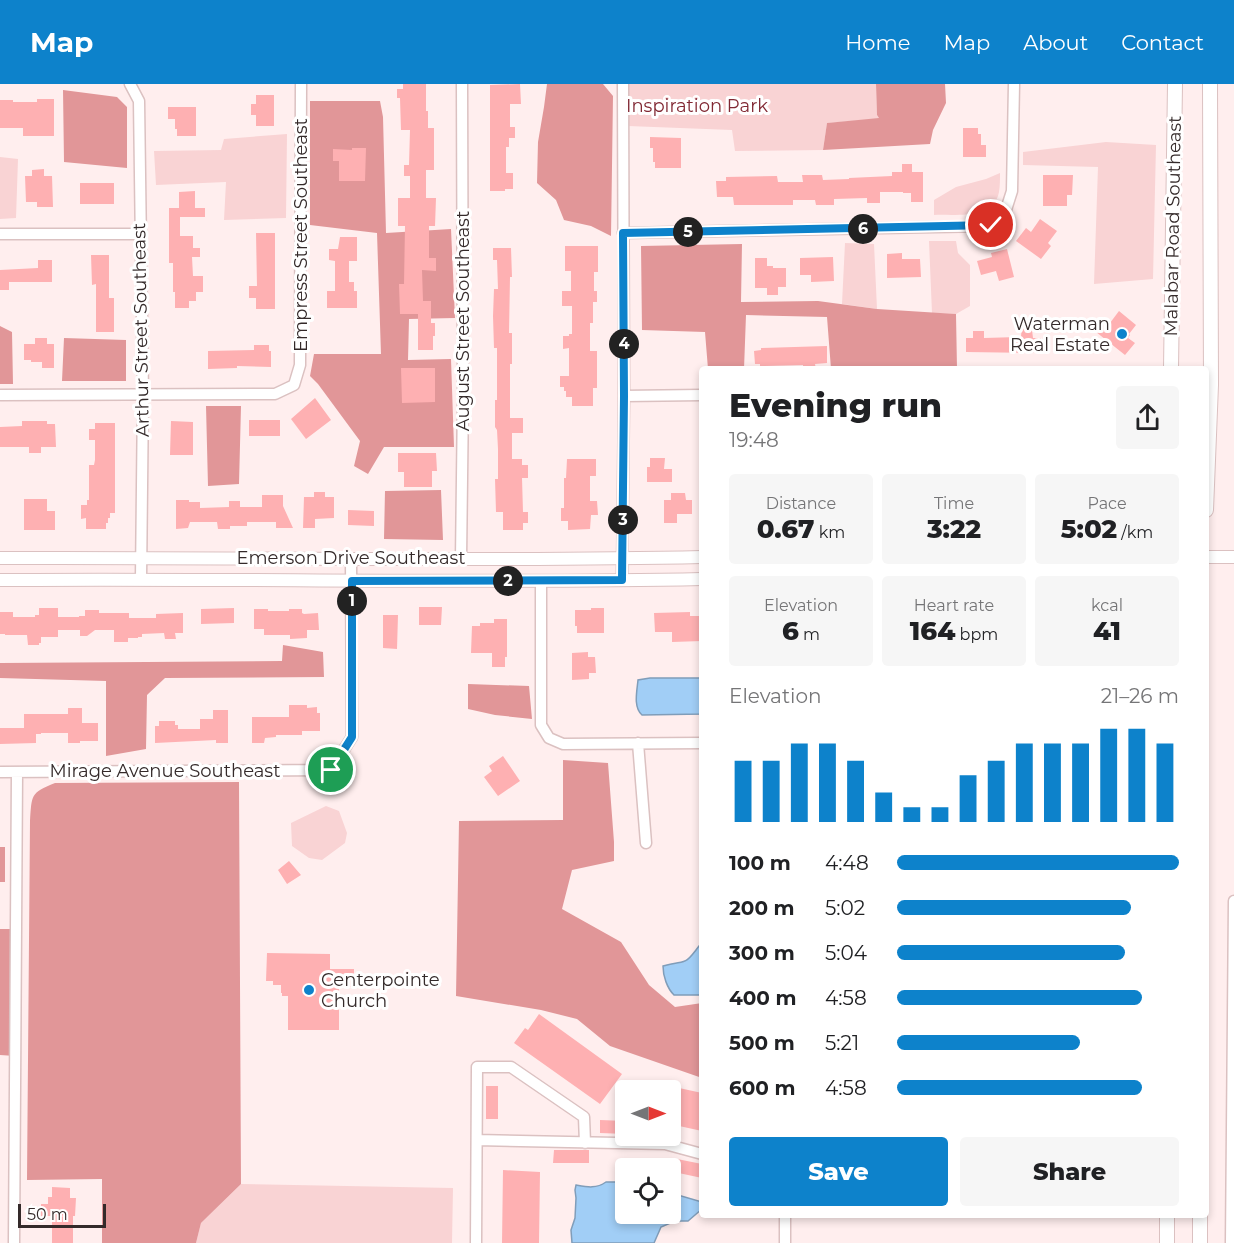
<!DOCTYPE html>
<html lang="en">
<head>
<meta charset="utf-8">
<style>
	body { margin:0; font-family:Montserrat,sans-serif; background:#f6f6f6; color:#202124; height:100vh; display:flex; flex-direction:column; font-size:22px; white-space:nowrap }
	* { box-sizing:border-box; margin:0 }
	p { font-size:20px; color:#757577 }
	.icon { flex:none; width:33px; height:33px; fill:none; stroke:currentColor; stroke-width:2; stroke-linecap:round; stroke-linejoin:round }
	.map { position:relative; flex:1; overflow:hidden }
	.details { position:absolute; left:699px; top:282px; width:510px; height:852px; display:flex; flex-direction:column; background:#fff; border-radius:6px; box-shadow:0 3px 9px #0003 }
	.details>* { flex:none }
	.needle { width:39px; rotate:90deg }
	.buttons { position:absolute; left:615px; top:996px; display:grid; gap:12px }
	.buttons a { display:grid; place-items:center; width:66px; height:66px; border-radius:6px; background:#fff; box-shadow:0 3px 9px #0003; font-size:30px }
	.scale { position:absolute; left:18px; bottom:15px; width:88px; box-sizing:border-box; padding-left:6px; border:3px solid #342a2a; border-top:0; font-size:16px; line-height:21px; white-space:nowrap; color:#342a2a; -webkit-text-stroke:4px #fff; paint-order:stroke }
	.pin { position:absolute; display:grid; place-items:center; width:51px; height:51px; color:#fff; margin:-26px; border:3px solid #fff; border-radius:50%; box-shadow:0 2px 6px #0007 }
	.km { position:absolute; width:30px; height:30px; margin:-15px; border-radius:50%; background:#222; color:#fff; font-size:16px; line-height:30px; text-align:center }
	.round { display:grid; place-items:center; flex:none; width:63px; height:63px; border-radius:6px; background:#f6f6f6 }
	.summary { display:flex; align-items:center; justify-content:space-between; height:102px; padding:0 30px }
	h1 { font-size:33px; font-weight:800; line-height:45px }
	.figures { display:grid; grid-template-columns:repeat(3,1fr); gap:9px; height:102px; padding:6px 30px }
	.figures div { display:grid; align-content:center; border-radius:6px; background:#f6f6f6; text-align:center }
	.figures b { font-size:26px; font-weight:800 }
	.figures small { font-size:16px; font-weight:400 }
	.figures p { font-size:16px }
	.chart { height:168px; padding:12px 30px }
	.chart p { display:flex; justify-content:space-between }
	.chart svg { width:100%; height:108px; margin-top:6px; stroke:#0d82cb; stroke-width:6 }
	.action { display:flex; gap:12px; margin-top:auto; padding:12px 30px }
	.action a { flex:1; height:69px; border-radius:6px; background:#0d82cb; color:#fff; font-size:24px; font-weight:800; line-height:69px; text-align:center }
	.action a+a { background:#f6f6f6; color:#202124 }
	ul { padding:0 30px; list-style:none; font-size:20px }
	li { display:grid; grid-template-columns:96px 72px 1fr; align-items:center; height:45px }
	li i { height:15px; border-radius:8px; background:#0d82cb }
	header { display:flex; align-items:center; gap:36px; box-sizing:border-box; height:84px; padding:0 30px; background:#0d82cb; color:#fff }
	header strong { font-size:28px }
	nav { display:flex; gap:33px; margin-inline-start:auto; font-size:21px }
	.map>svg:first-child { display:block }
	.green { fill:#f9d3d4 }
	.forest { fill:#e19698 }
	.water { fill:#a1cef6; stroke:#809db9; stroke-width:1.5 }
	.building { fill:#feb0b2 }
	.lines { fill:none; stroke-linecap:round; stroke-linejoin:round }
	.minor-casing { stroke:#dbc1c1; stroke-width:13 }
	.tertiary-casing { stroke:#dbc1c1; stroke-width:14 }
	.secondary-casing { stroke:#dbc1c1; stroke-width:16 }
	.minor { stroke:#fff; stroke-width:10 }
	.tertiary { stroke:#fff; stroke-width:12 }
	.secondary { stroke:#fff; stroke-width:14 }
	.route-casing { stroke:#fff; stroke-width:12 }
	.route { stroke:#0d82cb; stroke-width:8 }
	.poi-dot { fill:#0d82cb; stroke:#fff; stroke-width:2 }
	.labels { text-anchor:middle; stroke-width:6; stroke-linejoin:round; paint-order:stroke }
	.park-label { font-size:18px; fill:#812833; stroke:#fff }
	.street-label { font-size:18px; fill:#342a2a; stroke:#fff }
	.poi-label { font-size:18px; fill:#342a2a; stroke:#fff; text-anchor:end }
</style>
</head>
<body>
<header>
<strong>Map</strong>
<nav><a>Home</a><a>Map</a><a>About</a><a>Contact</a></nav>
</header>
<div class="map">
<svg width="1234" height="1159" viewBox="0 0 1234 1159">
	<rect width="100%" height="100%" fill="#fee"/>
	<path class="green" d="M629,0H876L877,31L880,35L827,39L823,66L735,67L732,46L628,42Z
		M287,50L286,134L224,136L226,98L156,101L154,67L221,66L224,55Z
		M1106,58L1156,61L1153,195L1094,200L1098,83L1023,81V68Z
		M0,73L18,75L16,134L0,135Z
		M1000,89C1000,95 1000,102 999,108C994,136 956,130 934,131V116L956,103L986,95Z
		M929,157H956L958,169L970,181V222L956,230L932,229Z
		M845,159L874,160L877,225L842,220Z
		M326,722L339,727L347,749L345,759L322,776L309,774L292,762L291,739Z
		M241,1100L453,1104L452,1159H196L201,1139Z"/>
	<path class="forest" d="M547,0H603L613,12L611,152L591,142L564,136L556,116L537,99L538,58L544,23Z
		M876,0H945L946,19L933,46L930,60L823,66L827,39L879,34L877,31Z
		M63,6L117,13L127,23V84L64,78Z
		M310,17H380L383,33L386,149L451,145L455,234L409,235L408,276L451,275L454,363H384L368,390L354,382L360,357L318,300L310,292L314,270H381L377,149L310,141Z
		M742,160L741,218L818,217L877,225L956,230L957,285H831L827,233L746,231L744,285H708L705,248L642,246L641,162Z
		M0,242L12,248L13,300H0Z
		M64,254L126,256V297H62Z
		M206,322H241L239,400L208,402Z
		M441,406L443,456L384,455L385,407Z
		M283,561L323,568L324,593L165,594L147,611L146,665L106,672V597L0,594V579L282,577Z
		M468,600L529,602L532,635L495,631L468,625Z
		M563,676L608,679L614,758V777L572,786L562,825L621,858L649,901L675,923L702,919V994L610,962L577,935L541,926L456,912L459,737L563,736Z
		M239,698L241,1100L201,1139L196,1159H102V1095L27,1096L30,737C32,711 30,709 55,699Z
		M0,763H5V798H0Z
		M0,845H16L15,972L0,971Z"/>
	<path class="water" d="M650,594H702V630L642,631C633,623 637,607 638,596Z
		M699,862H702V911H674C667,904 663,892 663,882C686,875 683,884 699,862Z
		M606,1098H625L626,1130H670L671,1109L702,1118V1125L688,1137H675L661,1143L654,1159H572L571,1146L575,1134L576,1114L575,1106L576,1101C587,1103 596,1105 606,1098Z"/>
	<path class="building" d="M403,0H426V27H428V44H434V86H426V114H436L435,142H429V174H436V187L422,186L423,217H431V239H435V252H433V266H418V230H400L399,200H404L405,142H398V114H410V92H404V81H409L410,46H401L400,14H397V5H403Z
		M520,0L521,20H510V43H515V54H509V63H506V89H513V105H505V107H490V1Z
		M256,11H274V42H256V31H251V20H256Z
		M37,15H54V52H23V44H0V16H13V18H37Z
		M168,23H196V52H177V45H175V35H168Z
		M963,44H978V50H981V61H986V73H963Z
		M650,53L681,54V84H655V78H653V64H650Z
		M352,64H366L365,97H339V77H333V65L352,66Z
		M902,80H912V88H923V118H911V109H903V108H880V119H867V114L834,115V121H816L815,116H793V121H734L733,113H717L716,97H726V93L777,92L778,98H803L802,91H822L823,96L849,95V94L892,92V88H902Z
		M44,85V92H52L53,123H37V118H26L25,92H32V86Z
		M1043,91H1073L1072,111H1067V122H1043Z
		M80,99H114V120H80Z
		M195,107V124H205V133H180V152H193V164H200V173H192L193,192H203V208H196V217H189V224H175V208H173V179H169V124H179V108Z
		M1040,135L1057,147L1048,159L1051,162L1041,175L1016,157L1026,144L1031,148Z
		M256,149H275V225H256V214H249V202H257Z
		M340,153H357V177H349V198H354V207H357V224H327V207H335V177L329,176V165H338Z
		M565,162H598V188H594V207H597V218H593V239H590V267H597V304H593V322H572V313H566V307H564V303H560V292H569V264L563,265V252H569V250H572V222H562V207H571V187H565Z
		M493,164H511L512,193H510L509,249H512V280H510V334H523V349H512V375H522V381H528V394H522L523,428H528V439H523V446H503V428H496L495,395H498V365L497,346L495,343V316H497V264H494L493,232L494,205H498L497,176H493Z
		M1007,165L1014,193L999,197L996,187L981,191L977,177L992,173L991,169Z
		M902,169V175H920L921,193L887,194V170Z
		M91,171H109V214H114V248H96V200L92,201Z
		M833,173L834,197L811,198V191H800V174Z
		M755,174H767V182H773V184H786V203H778V211H767V204H755Z
		M38,176H52V198H9V206H0V186L38,184Z
		M1119,227L1136,241L1129,250L1130,251L1128,254L1135,259L1125,271L1096,248L1103,240L1107,243Z
		M1031,238L1033,254H1041V269L966,268V254H973V247H984V254L1021,253L1022,239Z
		M35,254H47V260H54V284H42V278H31V276H24V260H35Z
		M254,261H269V267H271V283L237,282V284L208,285V267L254,266Z
		M827,262V279L815,280L816,285H803V281L765,282H760V280H755L754,267L761,266V264Z
		M401,284H435V318L402,319Z
		M315,314L331,336L306,355L291,335Z
		M249,336H280V352H249Z
		M22,337H47V340H55L56,363H41V369H29V363H0V343L22,342Z
		M171,337L193,338V371H170Z
		M95,339H115V429H110V434H108V439H106V445H86V434L81,435V421H87V416H89V381H94L95,376V356H89V345H95Z
		M398,369H436L437,387H432V403H404V388H398Z
		M650,374H665L664,385H672V398H647V383H650Z
		M567,375H596V392H590V417H597L598,431H591L590,445L568,446V437H561V424H564V394H566Z
		M314,408H325V413H334V434L315,435V444H303L304,413H314Z
		M671,409H685L686,416H692V430H677V439H664V416H671Z
		M262,411H283V422L293,444H276V438H247V442H230V445H218L217,438H190L188,444L176,445V416H189V418H200V424L229,423V417H240V423H262Z
		M24,415H47V427H55V446H24Z
		M348,426L374,427V442L348,441Z
		M419,523H442L441,541H419Z
		M39,524H58V533H79V532H85V526H99V529H129V534H156V530L183,529V549H175L176,555H165L164,549L142,550V553H138V554H128V558H114V546H95L87,552H80V546H58V553H41V559H39V561H28L27,551H5V550H0V528H13V533H35V531H39Z
		M234,524V539L201,540V525Z
		M591,524H604V549H577V542H575V526H591Z
		M254,525H268V527H289V525H302V529L304,530L318,529L319,546H307V554L290,555V551H264V545H254Z
		M690,528V532H702V557L672,558V548H655L654,529Z
		M383,531H398L397,565L383,564Z
		M494,535H507V573H505V583H492V569H471L472,542H480V539H494Z
		M588,568V573H595L596,589H589V595L572,596V569Z
		M289,621H307V624L317,623V629H320V647H302V651H276V653L265,654L264,659H252V633H289Z
		M68,624H82V639H98V657H80V659H68V649H41V650H36V659L0,660V644H24V630H68Z
		M213,626H228V659H216V656L155,659V642H159V637H175V641H178V645H200V635H213Z
		M503,672L520,697L498,712L484,693L492,687L489,682Z
		M289,777L301,791L287,800L278,786Z
		M267,869L330,870V885H354V903H339V946H288V912H282V909H281V901H273V897H266Z
		M539,930L622,990L600,1020L514,959L525,944L528,946Z
		M486,1002H498V1035H486Z
		M670,1002L702,1009V1047L670,1040Z
		M600,1036L626,1037V1050L600,1049Z
		M554,1066H589V1079H553Z
		M677,1075L702,1080V1094L674,1088Z
		M503,1086L540,1088L539,1159H502Z
		M52,1103L70,1104V1114H76L75,1132H73V1159H52V1132H41V1120H48V1113H52Z"/>
	<g class="lines">
		<defs>
			<path id="minor" d="M130,0L139,17L143,311L141,495
				M623,149L989,142L1004,132L1012,107L1014,0
				M0,150H140
				M0,311L275,310L294,301L300,281L301,0
				M624,312L702,311
				M461,475L463,314L462,0
				M622,496L624,312L623,0
				M541,497V641L549,654L563,660L702,659
				M638,659L646,759
				M0,688L331,686L352,653L351,475
				M477,1056L665,1060L702,1070
				M14,1159L17,688
				M476,1159L477,983H511L584,1033L585,1059
				M785,1159V1131
				M1231,1159L1234,817"/>
			<path id="tertiary" d="M1206,473H1234
				M0,474C234,473 468,478 702,473
				M0,496C234,494 468,500 702,495"/>
			<path id="secondary" d="M1171,285L1175,0
				M1206,426L1211,301L1210,0
				M1167,1131V1159
				M1200,1159V1131"/>
		</defs>
		<use href="#minor" class="minor-casing"/>
		<use href="#tertiary" class="tertiary-casing"/>
		<use href="#secondary" class="secondary-casing"/>
		<use href="#minor" class="minor"/>
		<use href="#tertiary" class="tertiary"/>
		<use href="#secondary" class="secondary"/>
	</g>
	<g class="lines">
		<defs>
			<path id="route" d="M331,686L352,653V497L622,496L624,312L623,149L991,141"/>
		</defs>
		<use href="#route" class="route-casing"/>
		<use href="#route" class="route"/>
	</g>
	<g class="poi-dot">
		<circle cx="1122" cy="250" r="6"/>
		<circle cx="309" cy="906" r="6"/>
	</g>
	<g class="labels">
		<g class="park-label">
			<text x="697" y="28">Inspiration Park</text>
		</g>
		<g class="street-label">
			<text transform="translate(1173 142) rotate(-89)" y="6">Malabar Road Southeast</text>
			<text transform="translate(301 151) rotate(-90)" y="6">Empress Street Southeast</text>
			<text transform="translate(463 237) rotate(-90)" y="6">August Street Southeast</text>
			<text transform="translate(141 246) rotate(-91)" y="6">Arthur Street Southeast</text>
			<text x="351" y="480">Emerson Drive Southeast</text>
			<text x="165" y="693">Mirage Avenue Southeast</text>
		</g>
		<g class="poi-label">
			<text x="1110" y="246">Waterman<tspan x="1110" dy="21">Real Estate</tspan></text>
			<text x="321" y="902" text-anchor="start">Centerpointe<tspan x="321" dy="21">Church</tspan></text>
		</g>
	</g>
</svg>
<div class="buttons">
<a><svg class="needle" viewBox="-14 -14 28 28"><path d="M0-13l5 13h-10z" fill="#e53935"/><path d="M0 13l5-13h-10z" fill="#757577"/></svg></a>
<a><svg class="icon" aria-label="locate" viewBox="0 0 24 24"><circle cx="12" cy="12" r="6"/><path d="M12 2v4M12 18v4M2 12h4M18 12h4"/></svg></a>
</div>
<div class="scale">50 m</div>
<div class="pin" style="left:331px;top:686px;background:#1e9e55"><svg class="icon" aria-label="arrive" viewBox="0 0 24 24"><path d="M6 21V4h12l-3 4 3 4H6"/></svg></div>
<div class="pin" style="left:991px;top:141px;background:#d93025"><svg class="icon" aria-label="check" viewBox="0 0 24 24"><path d="M5 12l5 5 9-10"/></svg></div>
<b class="km" style="left:352px;top:517px">1</b>
<b class="km" style="left:508px;top:497px">2</b>
<b class="km" style="left:623px;top:436px">3</b>
<b class="km" style="left:624px;top:260px">4</b>
<b class="km" style="left:688px;top:148px">5</b>
<b class="km" style="left:863px;top:145px">6</b>
<section class="details">
<div class="summary"><div><h1>Evening run</h1><p>19:48</p></div><a class="round"><svg class="icon" aria-label="share" viewBox="0 0 24 24"><path d="M12 15V3M7 8l5-5 5 5M5 13v7h14v-7"/></svg></a></div>
<div class="figures">
<div><p>Distance</p><b>0.67<small> km</small></b></div>
<div><p>Time</p><b>3:22</b></div>
<div><p>Pace</p><b>5:02<small> /km</small></b></div>
</div>
<div class="figures">
<div><p>Elevation</p><b>6<small> m</small></b></div>
<div><p>Heart rate</p><b>164<small> bpm</small></b></div>
<div><p>kcal</p><b>41</b></div>
</div>
<div class="chart"><p><span>Elevation</span>21–26 m</p>
<svg viewBox="0 0 160 44" preserveAspectRatio="none"><path d="M5 44V19M15 44V19M25 44V12M35 44V12M45 44V19M55 44V32M65 44V38M75 44V38M85 44V25M95 44V19M105 44V12M115 44V12M125 44V12M135 44V6M145 44V6M155 44V12"/></svg>
</div>
<ul>
<li><b>100 m</b>4:48<i style="width:100%"></i></li>
<li><b>200 m</b>5:02<i style="width:83%"></i></li>
<li><b>300 m</b>5:04<i style="width:81%"></i></li>
<li><b>400 m</b>4:58<i style="width:87%"></i></li>
<li><b>500 m</b>5:21<i style="width:65%"></i></li>
<li><b>600 m</b>4:58<i style="width:87%"></i></li>
</ul>
<div class="action"><a>Save</a><a>Share</a></div>
</section>
</div>
</body>
</html>
